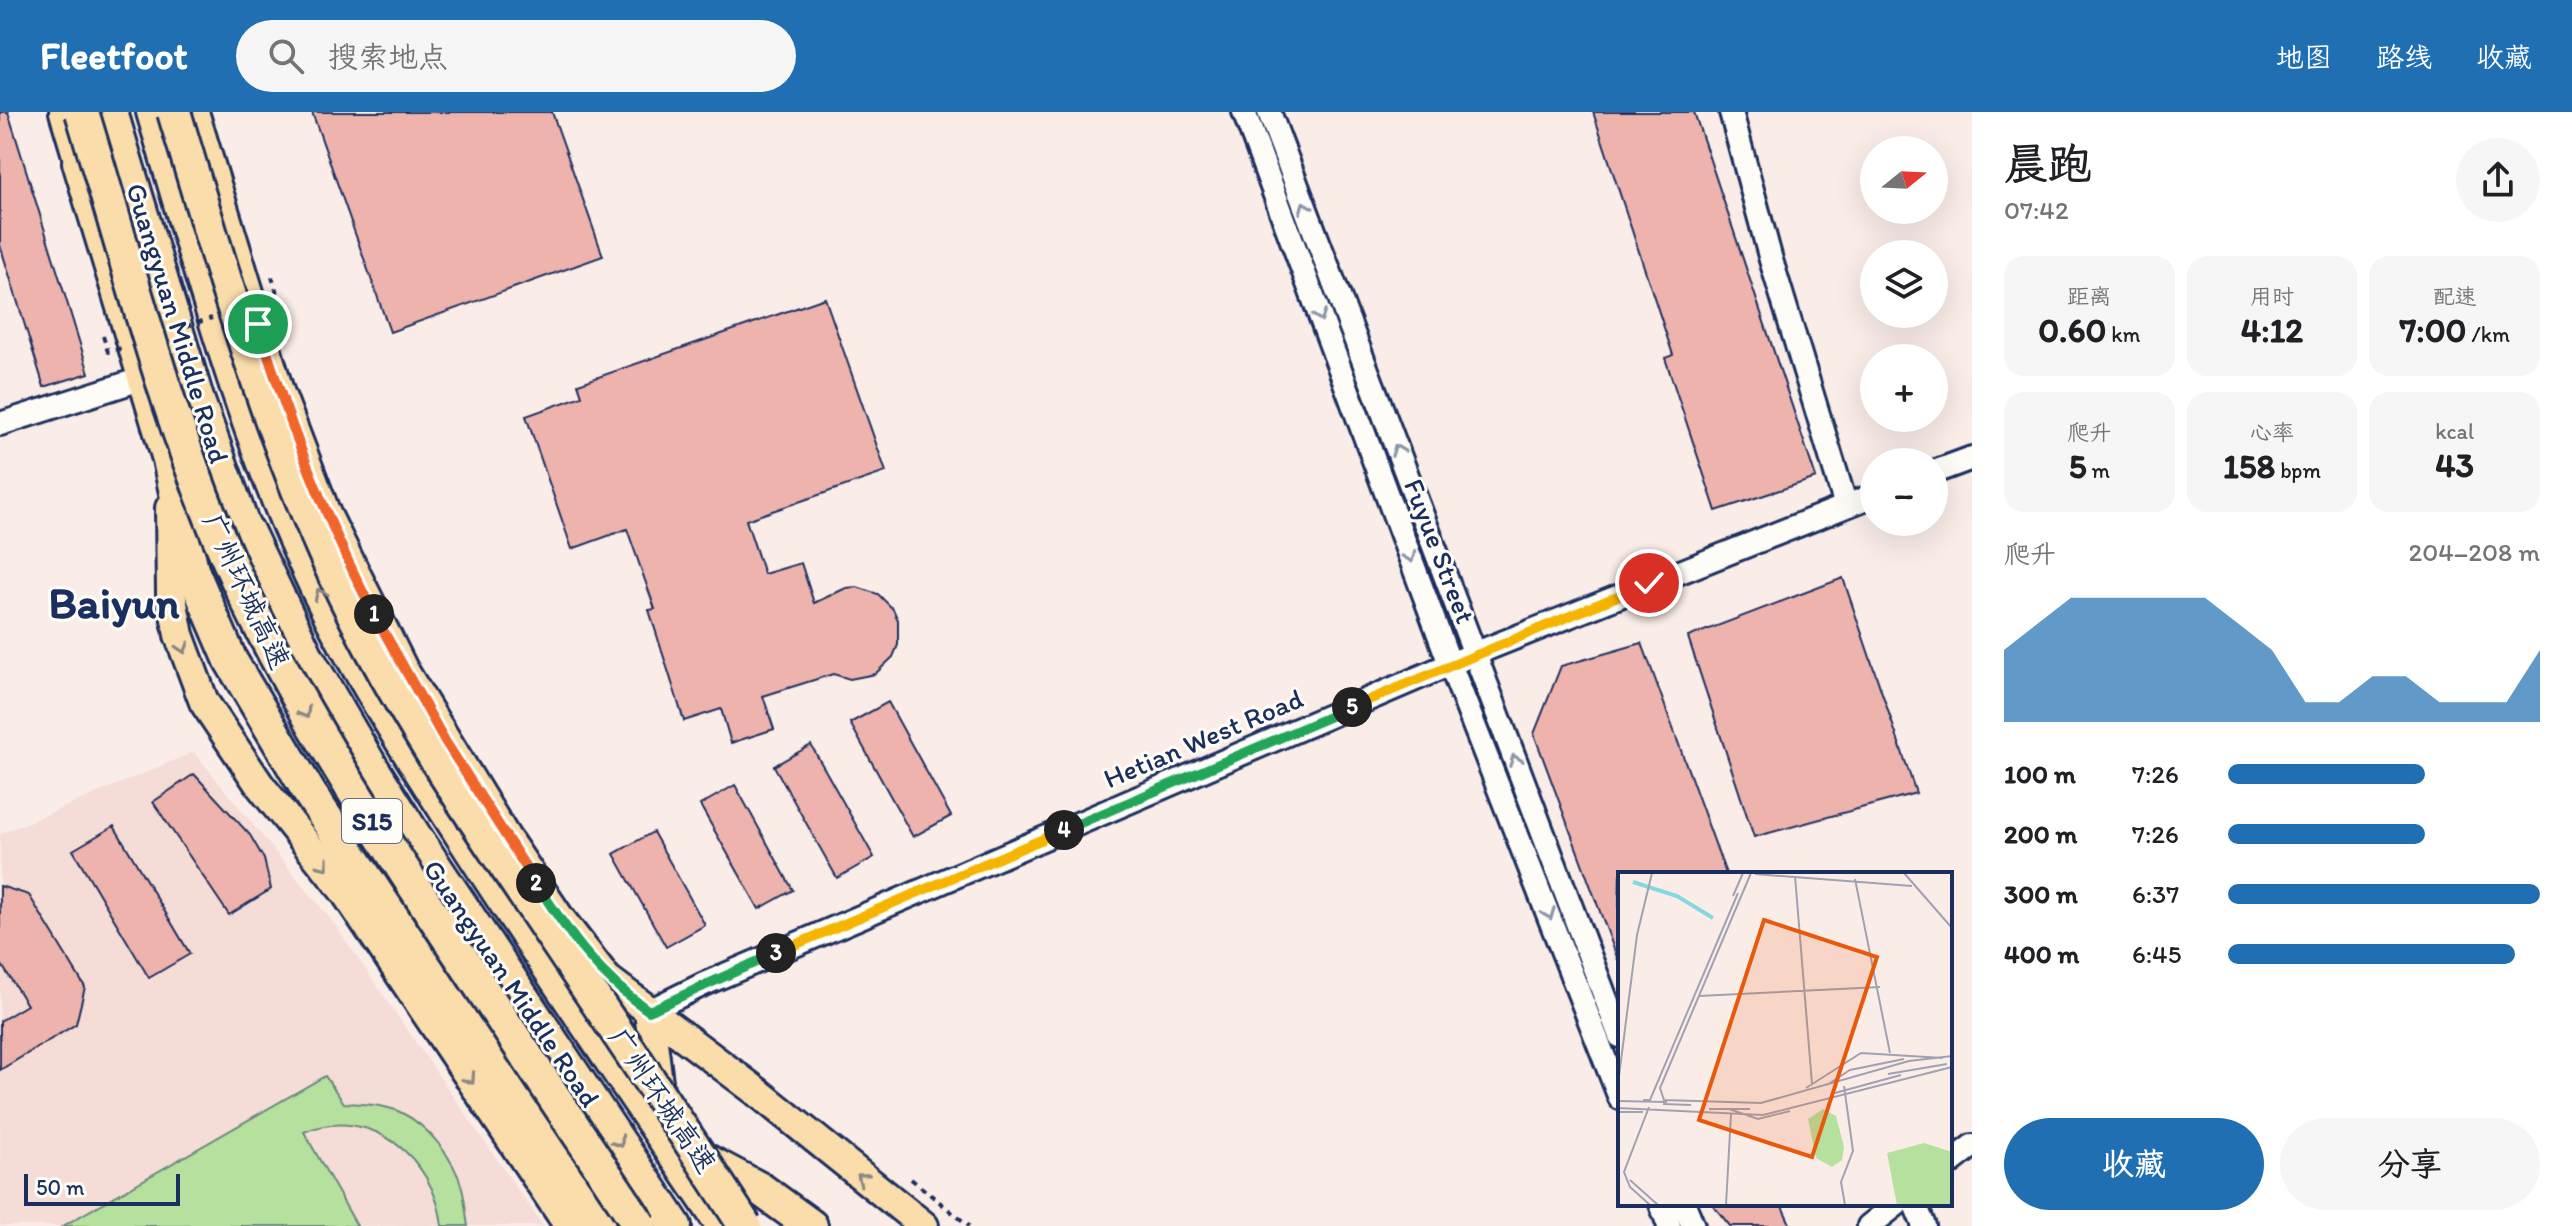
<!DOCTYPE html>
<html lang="zh">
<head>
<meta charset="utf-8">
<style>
	body { margin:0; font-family:Itim,"LXGW WenKai TC",sans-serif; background:#f6f6f6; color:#202124; height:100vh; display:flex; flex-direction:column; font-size:30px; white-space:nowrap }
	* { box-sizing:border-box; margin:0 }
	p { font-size:26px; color:#757577 }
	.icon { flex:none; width:44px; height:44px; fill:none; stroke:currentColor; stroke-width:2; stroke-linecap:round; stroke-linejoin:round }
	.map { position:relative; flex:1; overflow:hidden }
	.sheet { display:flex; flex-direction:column; background:#fff; width:600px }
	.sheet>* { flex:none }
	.needle { width:52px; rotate:72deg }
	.controls { position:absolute; left:1860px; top:24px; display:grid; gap:16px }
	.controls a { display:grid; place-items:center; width:88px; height:88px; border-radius:50%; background:#fff; box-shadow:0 8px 32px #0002; font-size:40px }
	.scale { position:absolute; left:24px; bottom:20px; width:156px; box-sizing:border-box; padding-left:8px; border:4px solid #1b2f5e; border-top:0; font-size:22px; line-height:28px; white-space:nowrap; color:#1b2f5e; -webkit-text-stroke:6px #fdfcf7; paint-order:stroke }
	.pin { position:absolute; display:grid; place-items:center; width:68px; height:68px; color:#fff; margin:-34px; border:4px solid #fff; border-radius:50%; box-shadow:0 2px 8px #0007 }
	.km { position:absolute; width:40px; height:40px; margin:-20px; border-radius:50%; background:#222; color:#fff; font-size:22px; line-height:40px; text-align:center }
	.round { display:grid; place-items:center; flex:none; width:84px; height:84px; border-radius:42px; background:#f6f6f6 }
	.overview { display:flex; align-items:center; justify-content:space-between; height:136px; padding:0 32px }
	h1 { font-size:44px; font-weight:700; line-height:60px }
	.metrics { display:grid; grid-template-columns:repeat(3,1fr); gap:12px; height:136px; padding:8px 32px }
	.metrics div { display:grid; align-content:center; border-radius:20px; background:#f6f6f6; text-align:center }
	.metrics b { font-size:34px; font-weight:700 }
	.metrics small { font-size:22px; font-weight:400 }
	.metrics p { font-size:22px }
	.chart { height:224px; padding:16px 32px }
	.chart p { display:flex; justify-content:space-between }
	.chart svg { width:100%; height:144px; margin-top:8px; fill:#1f6fb2; opacity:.7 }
	.button { display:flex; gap:16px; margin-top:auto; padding:16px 32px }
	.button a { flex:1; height:92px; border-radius:48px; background:#1f6fb2; color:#fff; font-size:32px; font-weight:700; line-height:92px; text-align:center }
	.button a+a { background:#f6f6f6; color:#202124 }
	ul { padding:0 32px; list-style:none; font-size:26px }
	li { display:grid; grid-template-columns:128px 96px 1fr; align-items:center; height:60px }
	li i { height:20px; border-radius:10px; background:#1f6fb2 }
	header { display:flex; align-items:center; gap:48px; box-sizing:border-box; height:112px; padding:0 40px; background:#1f6fb2; color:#fff }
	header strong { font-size:38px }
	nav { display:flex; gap:44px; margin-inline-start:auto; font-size:28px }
	.search { width:560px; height:72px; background:#f6f6f6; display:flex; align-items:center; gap:20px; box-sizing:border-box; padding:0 28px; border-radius:44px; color:#757577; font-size:30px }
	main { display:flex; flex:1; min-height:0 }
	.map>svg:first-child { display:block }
	.built { fill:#f6dcd6 }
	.green { fill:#b6e09d; stroke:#68887e; stroke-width:2 }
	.building { fill:#eeb3ad; stroke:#1b2f5e; stroke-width:2 }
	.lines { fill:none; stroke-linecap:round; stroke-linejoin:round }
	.minor-casing { stroke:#1b2f5e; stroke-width:28 }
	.major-casing { stroke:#1b2f5e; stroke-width:34 }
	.highway-casing { stroke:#1b2f5e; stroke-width:38 }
	.path { stroke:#1b2f5e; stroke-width:4; stroke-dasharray:6 6; stroke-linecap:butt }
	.minor { stroke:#fdfcf7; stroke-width:22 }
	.major { stroke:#faddab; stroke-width:28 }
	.highway { stroke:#faddab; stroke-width:32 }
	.highway-bridge-casing { stroke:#1b2f5e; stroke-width:38; stroke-linecap:butt }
	.path-bridge { stroke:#1b2f5e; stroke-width:4; stroke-dasharray:6 6; stroke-linecap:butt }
	.highway-bridge { stroke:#faddab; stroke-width:32 }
	.oneway { stroke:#8c96aa }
	.oneway2 { stroke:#8a8684 }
	.split-1-casing { stroke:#fff; stroke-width:16 }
	.split-2-casing { stroke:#fff; stroke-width:16 }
	.split-3-casing { stroke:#fff; stroke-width:16 }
	.split-4-casing { stroke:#fff; stroke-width:16 }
	.split-5-casing { stroke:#fff; stroke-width:16 }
	.split-6-casing { stroke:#fff; stroke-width:16 }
	.split-1 { stroke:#f0652b; stroke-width:10 }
	.split-2 { stroke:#f0652b; stroke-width:10 }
	.split-3 { stroke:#22a559; stroke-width:10 }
	.split-4 { stroke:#f5b400; stroke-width:10 }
	.split-5 { stroke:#22a559; stroke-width:10 }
	.split-6 { stroke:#f5b400; stroke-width:10 }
	.labels { text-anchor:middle; stroke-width:6; stroke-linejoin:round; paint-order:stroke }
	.shield { fill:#fdfcf7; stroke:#5f6c8c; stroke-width:2 }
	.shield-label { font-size:26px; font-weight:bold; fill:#1b2f5e }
	.street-label { font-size:28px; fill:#1b2f5e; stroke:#fdfcf7 }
	.town-label { font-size:44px; font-weight:bold; fill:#1b2f5e; stroke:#fdfcf7 }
	.inset-river { fill:none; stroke:#86d7e0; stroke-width:4 }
	.inset-road { fill:none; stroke:#a1a1b1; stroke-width:2 }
	.view { fill:#e8590c; fill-opacity:0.15; stroke:#e8590c; stroke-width:4 }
	.inset-edge { fill:none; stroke:#1b2f5e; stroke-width:4 }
</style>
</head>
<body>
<header>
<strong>Fleetfoot</strong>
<div class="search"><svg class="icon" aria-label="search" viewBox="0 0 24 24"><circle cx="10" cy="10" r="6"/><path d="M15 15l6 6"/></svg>搜索地点</div>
<nav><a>地图</a><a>路线</a><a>收藏</a></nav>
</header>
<main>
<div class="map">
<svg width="1972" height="1114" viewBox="0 0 1972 1114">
	<rect width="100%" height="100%" fill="#faede8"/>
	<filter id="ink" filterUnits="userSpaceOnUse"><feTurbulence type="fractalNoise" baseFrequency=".0125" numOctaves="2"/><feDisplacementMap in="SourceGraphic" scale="16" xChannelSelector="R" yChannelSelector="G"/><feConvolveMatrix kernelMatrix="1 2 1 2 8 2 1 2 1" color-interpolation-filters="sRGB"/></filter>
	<g filter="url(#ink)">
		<path class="built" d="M194,640L332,809L543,1114H0V722Z"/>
		<path class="green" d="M325,964L344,991C362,992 382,992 400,1000C428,1013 454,1046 462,1076C465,1088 466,1102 468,1114H442C435,1047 371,992 304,1020L357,1114H63Z"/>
		<path class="building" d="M0,0H8L89,261L44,275L0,133Z
			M312,0H552L603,144L390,220Z
			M1593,0H1694L1816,366L1716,399L1665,246L1673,243Z
			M825,186L886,360L746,408L764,462L801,451L814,491L846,476L857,475L878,482L893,497L898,508V533L893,545L875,562L850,567L833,562L763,584L774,617L731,631L721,597L684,609L649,498L655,497L627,417L572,437L526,304L582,284L578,272Z
			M1843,466L1916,681L1754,725L1688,525Z
			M1642,531L1726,762H1620L1618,848L1534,622L1561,554Z
			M888,590L951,704L913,725L850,611Z
			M811,633L874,745L837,766L774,654Z
			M194,662L250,723L264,747L271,777L229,803L153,690Z
			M735,673L793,778L759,797L700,693Z
			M114,714L190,842L149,866L73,738Z
			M653,720L705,813L666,835L614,742Z
			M0,774L29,783L85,875L76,912L0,958V909L27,893L0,850Z
			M1712,1092H1781L1791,1114H1730Z"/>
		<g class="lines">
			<defs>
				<path id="minor" d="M1244,0L1450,552L1620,986
					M1269,0L1620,924
					M1731,0L1771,148L1846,394
					M0,312L144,266
					M1934,360L1972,346
					M649,899L704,872L1474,542L1874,383
					M1950,1051L1972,1034
					M1661,1092L1669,1114
					M1684,1092L1693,1114
					M1915,1092L1924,1114
					M1869,1114L1897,1092"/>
				<path id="major" d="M64,0L79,50
					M113,0L199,286L247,419
					M194,0L279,279L326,402L403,557L506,726L559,805L607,867L756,979L924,1114
					M174,302L182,232
					M170,396L171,481L179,523L204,590L259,672L345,780L569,1114
					M649,899L660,986"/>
				<path id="highway" d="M153,0C204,171 250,347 332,507C372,584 419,657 466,730C549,859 637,986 723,1114
					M88,7L79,50L169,347L192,458L231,549L310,682L599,1114
					M195,371L247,419L307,545L369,651L414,723L675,1114
					M692,1041L760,1077L811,1114"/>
			</defs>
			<use href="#minor" class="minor-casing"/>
			<use href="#major" class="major-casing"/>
			<use href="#highway" class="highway-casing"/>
			<path class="path" d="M911,1067L969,1114"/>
			<use href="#minor" class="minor"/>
			<use href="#major" class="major"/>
			<use href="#highway" class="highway"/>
			<defs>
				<path id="highway-bridge" d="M82,0C130,156 169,318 237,467C294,589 366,702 441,815C507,915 573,1014 640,1114
					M174,0C229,181 280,366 370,534C419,626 477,712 535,798C605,903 677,1007 745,1114"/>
			</defs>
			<use href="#highway-bridge" class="highway-bridge-casing"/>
			<path class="path-bridge" d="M258,191L278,184L272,165
				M174,218L212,206
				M103,224L108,240L124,235"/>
			<use href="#highway-bridge" class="highway-bridge"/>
		</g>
		<defs><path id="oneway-chevron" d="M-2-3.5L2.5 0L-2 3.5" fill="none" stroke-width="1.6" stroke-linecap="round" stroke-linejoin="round" transform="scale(2)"/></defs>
		<g class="oneway">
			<use href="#oneway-chevron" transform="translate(1305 95) rotate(-111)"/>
			<use href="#oneway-chevron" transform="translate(1320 204) rotate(70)"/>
			<use href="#oneway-chevron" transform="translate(1397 338) rotate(-111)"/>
			<use href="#oneway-chevron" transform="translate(1410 445) rotate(69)"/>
			<use href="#oneway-chevron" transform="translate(1515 648) rotate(-111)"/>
			<use href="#oneway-chevron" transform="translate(1549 802) rotate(69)"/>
		</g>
		<g class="oneway2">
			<use href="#oneway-chevron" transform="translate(320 482) rotate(-115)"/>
			<use href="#oneway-chevron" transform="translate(183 536) rotate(72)"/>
			<use href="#oneway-chevron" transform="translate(305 601) rotate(60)"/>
			<use href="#oneway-chevron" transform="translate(324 753) rotate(52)"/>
			<use href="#oneway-chevron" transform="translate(470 967) rotate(56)"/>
			<use href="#oneway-chevron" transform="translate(619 1030) rotate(56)"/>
			<use href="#oneway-chevron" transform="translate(862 1066) rotate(-142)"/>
		</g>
	</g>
	<g class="lines" filter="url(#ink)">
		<defs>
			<path id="split-1" d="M258,212C289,312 326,409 374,502"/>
			<path id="split-2" d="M374,502L445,629L536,771"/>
			<path id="split-3" d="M536,771C569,822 598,864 649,899L776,841"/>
			<path id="split-4" d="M776,841L1064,718"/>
			<path id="split-5" d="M1064,718L1352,595"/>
			<path id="split-6" d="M1352,595L1649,471"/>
		</defs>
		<use href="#split-1" class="split-1-casing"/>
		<use href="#split-2" class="split-2-casing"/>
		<use href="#split-3" class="split-3-casing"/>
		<use href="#split-4" class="split-4-casing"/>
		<use href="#split-5" class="split-5-casing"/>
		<use href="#split-6" class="split-6-casing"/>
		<use href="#split-1" class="split-1"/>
		<use href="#split-2" class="split-2"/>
		<use href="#split-3" class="split-3"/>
		<use href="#split-4" class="split-4"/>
		<use href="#split-5" class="split-5"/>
		<use href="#split-6" class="split-6"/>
	</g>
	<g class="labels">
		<rect class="shield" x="342" y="687" width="60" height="44" rx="6"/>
		<g class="shield-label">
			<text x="372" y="718">S15</text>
		</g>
		<g class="street-label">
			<text transform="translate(178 211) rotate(73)" y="10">Guangyuan Middle Road</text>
			<text transform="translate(1440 439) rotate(69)" y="10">Fuyue Street</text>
			<text transform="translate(247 479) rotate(65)" y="10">广州环城高速</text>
			<text transform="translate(1203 626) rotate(-23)" y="10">Hetian West Road</text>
			<text transform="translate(512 871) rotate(56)" y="10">Guangyuan Middle Road</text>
			<text transform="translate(663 988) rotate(56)" y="10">广州环城高速</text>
		</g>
		<g class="town-label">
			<text x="114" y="506">Baiyun</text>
		</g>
	</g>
	<g transform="translate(1618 760)">
		<rect width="334" height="334" fill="#faede8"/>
		<path d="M205,237L218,244L226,275L224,288L214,295L198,286L190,247ZM306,271L334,280V333H279L269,281Z" fill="#b6e09d"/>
		<path class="inset-river" d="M15,10L59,24L95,46"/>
		<path class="inset-road" d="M133,1L42,216L46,228L143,231L291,189L334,184M286,1L334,56M137,2L294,14M177,4L194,212M237,7L272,181M115,24L125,1M81,124L262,115M270,202L329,192M0,212L19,63L34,1M209,213L232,198L286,187M226,214L235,279L223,310L227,333M188,216L243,181L325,186M217,221L283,203M25,228H32L120,21M0,229L49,230M45,232L73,233M31,235L6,300L12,315L32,333M0,236L145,243L334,195M91,237H132M111,237L140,247L172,239M0,240H25M12,308L40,333M108,333L113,242"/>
		<path class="view" d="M146,48L259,85L194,285L81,248Z"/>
		<rect width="334" height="334" class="inset-edge"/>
	</g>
</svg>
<div class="controls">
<a><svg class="needle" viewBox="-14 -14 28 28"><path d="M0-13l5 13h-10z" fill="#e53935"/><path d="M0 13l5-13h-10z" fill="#757577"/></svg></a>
<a><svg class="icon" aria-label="layers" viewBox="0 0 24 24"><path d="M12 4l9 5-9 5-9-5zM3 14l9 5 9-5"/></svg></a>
<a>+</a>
<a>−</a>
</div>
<div class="scale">50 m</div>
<div class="pin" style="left:258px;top:212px;background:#1e9e55"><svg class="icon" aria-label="arrive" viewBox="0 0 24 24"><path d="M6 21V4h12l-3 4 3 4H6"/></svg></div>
<div class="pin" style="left:1649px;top:471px;background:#d93025"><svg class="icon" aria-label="check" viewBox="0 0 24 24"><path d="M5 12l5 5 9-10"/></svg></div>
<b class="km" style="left:374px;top:502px">1</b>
<b class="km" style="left:536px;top:771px">2</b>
<b class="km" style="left:776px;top:841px">3</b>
<b class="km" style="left:1064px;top:718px">4</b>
<b class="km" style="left:1352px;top:595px">5</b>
</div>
<section class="sheet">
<div class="overview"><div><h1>晨跑</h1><p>07:42</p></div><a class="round"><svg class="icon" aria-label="share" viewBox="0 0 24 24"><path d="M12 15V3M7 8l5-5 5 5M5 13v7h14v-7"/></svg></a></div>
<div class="metrics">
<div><p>距离</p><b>0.60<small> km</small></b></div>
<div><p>用时</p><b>4:12</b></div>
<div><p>配速</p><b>7:00<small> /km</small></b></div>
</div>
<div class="metrics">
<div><p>爬升</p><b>5<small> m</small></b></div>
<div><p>心率</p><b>158<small> bpm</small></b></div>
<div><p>kcal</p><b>43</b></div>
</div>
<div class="chart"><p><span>爬升</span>204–208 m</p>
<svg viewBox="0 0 160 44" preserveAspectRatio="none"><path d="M0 44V22L10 14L20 6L30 6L40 6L50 6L60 6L70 14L80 22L90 38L100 38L110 30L120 30L130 38L140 38L150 38L160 22V44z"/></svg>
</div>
<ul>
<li><b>100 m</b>7:26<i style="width:63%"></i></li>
<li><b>200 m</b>7:26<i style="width:63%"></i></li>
<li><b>300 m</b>6:37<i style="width:100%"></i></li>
<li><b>400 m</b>6:45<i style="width:92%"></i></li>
</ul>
<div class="button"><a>收藏</a><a>分享</a></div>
</section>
</main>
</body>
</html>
